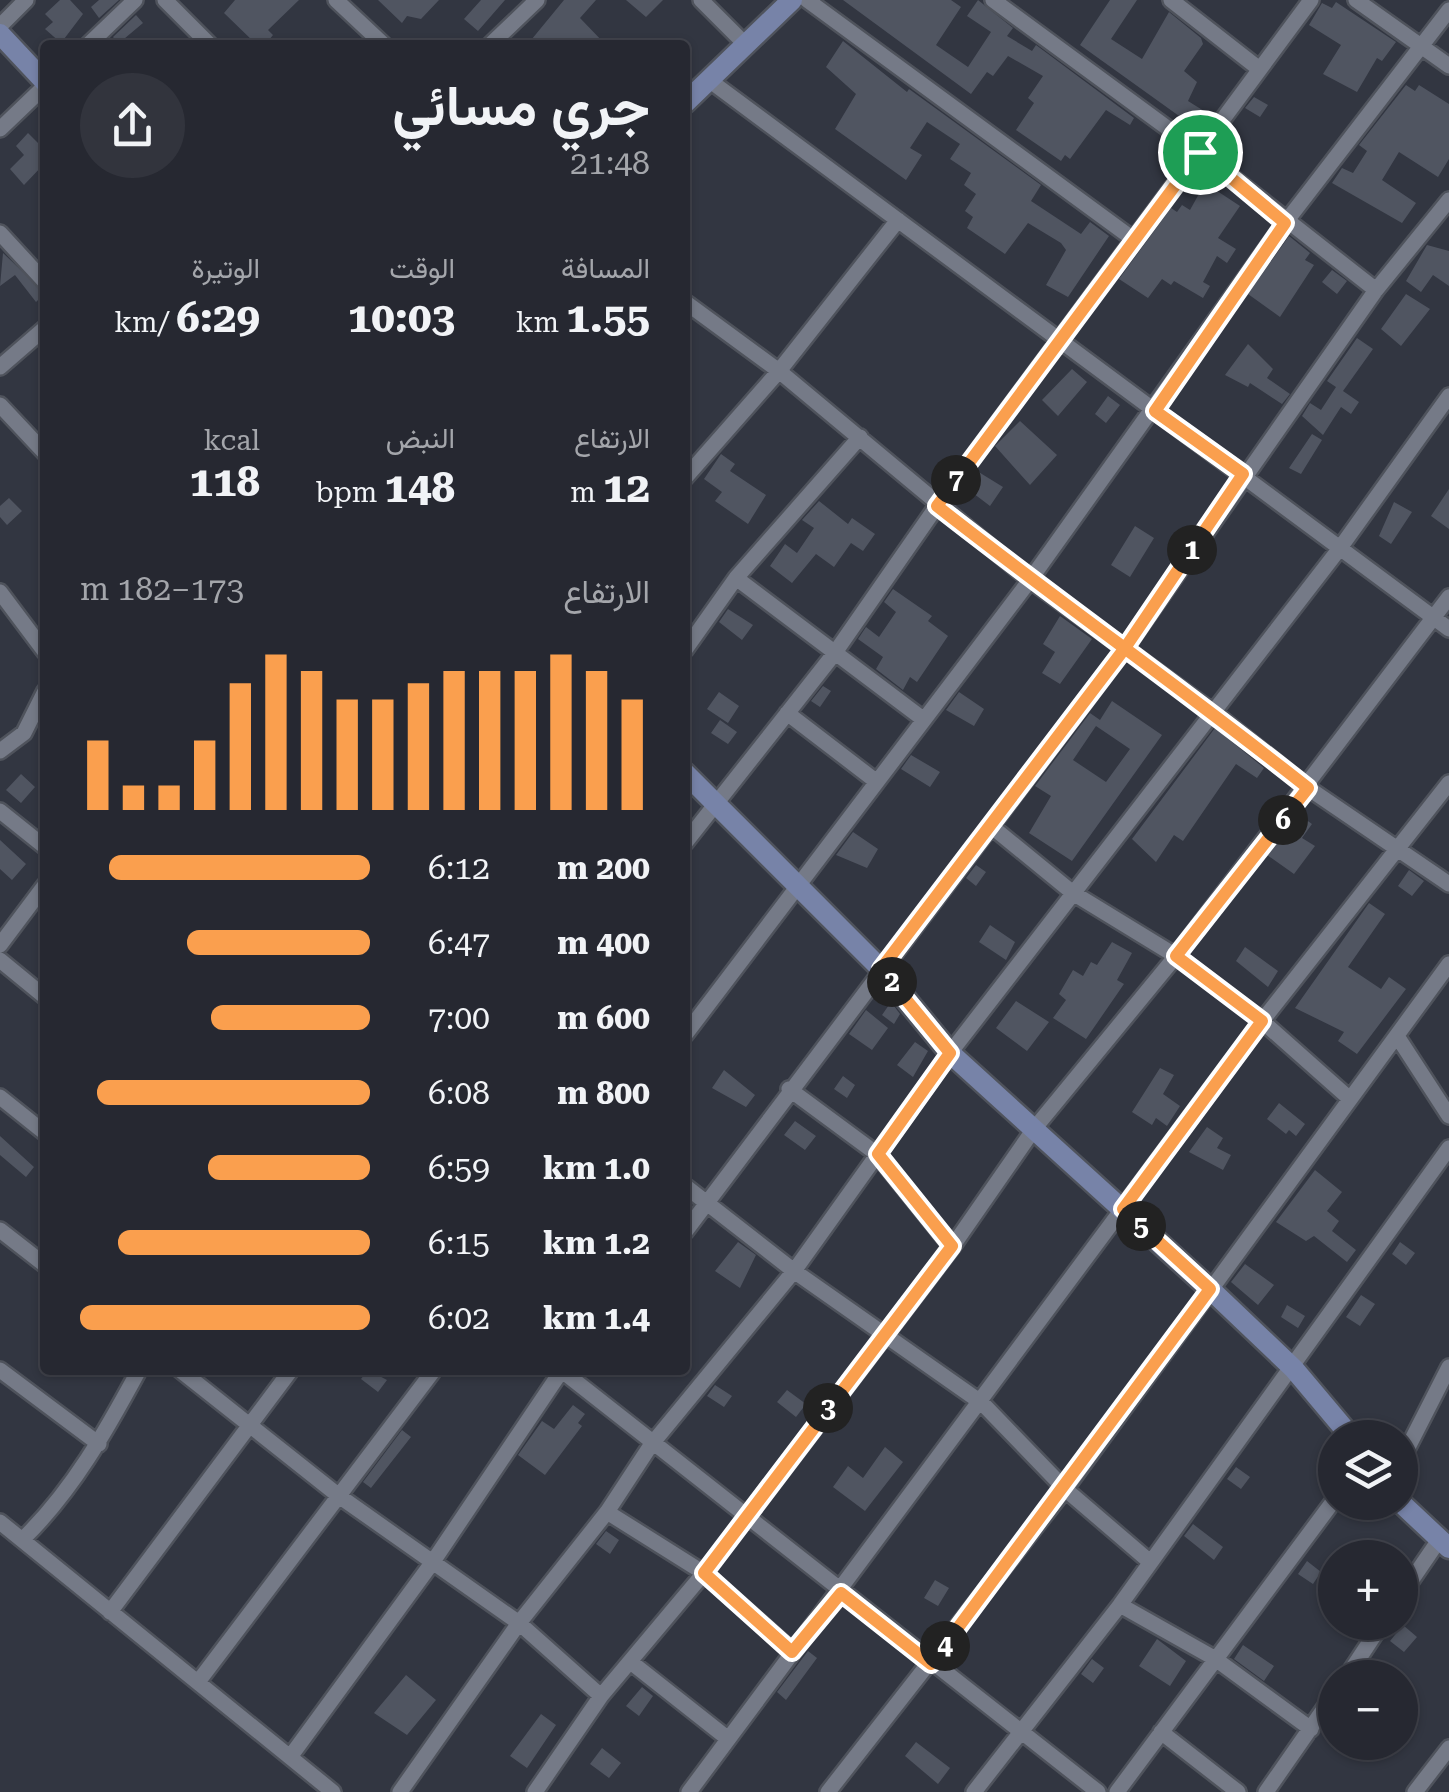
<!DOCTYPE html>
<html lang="ar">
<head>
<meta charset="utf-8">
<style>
	body { margin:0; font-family:"Roboto Serif",Vazirmatn,serif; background:#32343d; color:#f1f3f6; direction:rtl; height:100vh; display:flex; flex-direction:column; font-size:38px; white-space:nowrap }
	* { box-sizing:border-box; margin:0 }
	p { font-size:32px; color:#a4a6ab }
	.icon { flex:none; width:55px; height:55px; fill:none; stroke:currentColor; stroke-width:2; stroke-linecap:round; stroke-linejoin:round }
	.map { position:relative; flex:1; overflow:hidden; direction:ltr }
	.sheet { position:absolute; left:40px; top:40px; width:650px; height:1335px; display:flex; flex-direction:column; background:#262831; border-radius:10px; box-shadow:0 2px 8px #0004,0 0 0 2px #42444d; direction:rtl }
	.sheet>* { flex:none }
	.controls { position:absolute; left:1318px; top:1420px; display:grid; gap:20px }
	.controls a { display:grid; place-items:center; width:100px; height:100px; border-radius:50%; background:#262831; box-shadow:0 2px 8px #0004,0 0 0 2px #42444d; font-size:50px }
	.pin { position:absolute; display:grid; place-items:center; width:85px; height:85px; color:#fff; margin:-42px; border:5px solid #fff; border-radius:50%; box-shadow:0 2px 10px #0007 }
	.km { position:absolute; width:50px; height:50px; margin:-25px; border-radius:50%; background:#222; color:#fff; font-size:28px; line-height:50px; text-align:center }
	.round { display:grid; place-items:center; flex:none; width:105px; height:105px; border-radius:52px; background:#32343d }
	.head { display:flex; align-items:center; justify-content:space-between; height:170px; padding:0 40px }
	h1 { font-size:55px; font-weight:700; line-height:75px }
	.figures { display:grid; grid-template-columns:repeat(3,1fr); gap:15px; height:170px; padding:10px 40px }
	.figures div { display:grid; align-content:center }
	.figures b { font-size:42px; font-weight:700 }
	.figures small { font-size:28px; font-weight:400 }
	.figures p { font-size:28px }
	.chart { height:280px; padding:20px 40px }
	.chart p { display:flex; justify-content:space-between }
	.chart svg { width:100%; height:180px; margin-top:10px; stroke:#fa9f4e; stroke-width:6 }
	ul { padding:0 40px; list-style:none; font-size:32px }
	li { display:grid; grid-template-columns:160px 120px 1fr; align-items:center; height:75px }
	li i { height:25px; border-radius:12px; background:#fa9f4e }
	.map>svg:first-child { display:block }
	.building { fill:#505561; fill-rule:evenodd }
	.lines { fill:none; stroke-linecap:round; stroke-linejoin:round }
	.street-casing { stroke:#4f535c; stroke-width:20 }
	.secondary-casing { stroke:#4f535c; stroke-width:25 }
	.street { stroke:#757a87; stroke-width:15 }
	.secondary { stroke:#7783a8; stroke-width:20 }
	.route-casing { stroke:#fff; stroke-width:20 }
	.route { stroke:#fa9f4e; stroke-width:12 }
</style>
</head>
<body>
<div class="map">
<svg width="1449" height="1792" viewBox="0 0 1449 1792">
	<rect width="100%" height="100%" fill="#323641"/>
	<path class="building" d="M60,0H70L83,14L61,43L45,29L53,22L45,14Z
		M99,0H119L99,18L91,7Z
		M235,0H299L268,30L273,35L265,45H257L224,13Z
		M378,0H439L421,19L407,16L402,23Z
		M481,0H505L478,31L464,19Z
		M564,0H596L580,18L606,45H527Z
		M626,0H663L646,17Z
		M843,0H951L961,7L936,45L968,67L991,32L967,16L978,0L1013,28L1007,36L1032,51L1036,45L1134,118L1130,125L1106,110L1070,159L1065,155L1061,161L1016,130L1034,103L1028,98L1043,76L1008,56L993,76L987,72L971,94Z
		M1110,0H1137L1111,39L1142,59L1169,12L1201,38L1203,44L1184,71L1197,82L1188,101L1204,111L1193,126L1080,45Z
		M1336,2L1396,42L1382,61L1377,58L1357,92L1323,74L1341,45L1309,25L1322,3L1332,8Z
		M136,15L143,23L118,44L113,37Z
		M843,41L907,92L909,89L1041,185L1031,201L1081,234L1090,222L1109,236L1068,297L1046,285L1066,250L1061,243L1028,223L1005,254L967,228L973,217L965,211L976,194L964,185L971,173L950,159L960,144L927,122L910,148L922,155L906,180L835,129L856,94L826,67Z
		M1406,85L1415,91L1419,85L1449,104V159L1438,177L1399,152L1382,180L1416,203L1402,223L1332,183L1342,168L1353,173L1367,151L1359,145Z
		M1254,97L1268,105L1260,117L1245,108Z
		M28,133L45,150L38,157L44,164L24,185L10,169L24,155L16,146Z
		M1205,183L1240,206L1218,238L1236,249L1227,263L1217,256L1203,282L1210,286L1203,298L1174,281L1171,285L1162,279L1148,298L1119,279L1171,208L1177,212L1182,205L1190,210Z
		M1289,236L1310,253L1305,260L1314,265L1280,317L1248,294Z
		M1427,245L1449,251V286L1433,275L1421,292L1406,281Z
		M3,253L45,293L36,302L15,275L0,286Z
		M1332,270L1347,281L1337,294L1322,282Z
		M1406,294L1430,309L1401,346L1381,329Z
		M1357,338L1373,349L1343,391L1359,402L1351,414L1341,407L1323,435L1302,416L1310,403L1321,410L1336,387L1327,381Z
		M1248,344L1273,369L1267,378L1290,394L1282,404L1250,383L1248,387L1225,375Z
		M1072,369L1087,382L1058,416L1042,400Z
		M1108,396L1120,405L1106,423L1095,414Z
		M1020,421L1057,455L1030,485L995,446Z
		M1312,434L1322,440L1301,474L1289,468Z
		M721,454L735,464L730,471L766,495L748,524L715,501L722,492L704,479Z
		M977,471L1003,487L990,506L965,487Z
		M1449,489V529L1431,516Z
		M9,498L22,511L7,525L0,517V506Z
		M819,501L848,524L852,518L875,534L863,551L851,543L834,567L816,554L792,583L770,566L785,544L797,553L814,528L802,520Z
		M1394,502L1412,512L1391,544L1379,536Z
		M1135,526L1154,538L1130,577L1111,565Z
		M893,589L932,616L928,621L948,636L917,682L910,677L903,690L876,669L883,657L858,639L866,627L879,637L896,612L884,602Z
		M728,609L753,625L742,640L719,622Z
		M1060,616L1092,639L1060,684L1042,673L1055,652L1043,644Z
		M823,686L831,691L820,707L811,701Z
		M719,692L739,706L728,723L707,709Z
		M959,692L984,709L974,726L946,710Z
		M1112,701L1162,735L1072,861L1029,833L1051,796L1035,786L1090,713L1100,720ZM1096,726L1130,749L1106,782L1073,760Z
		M720,720L737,732L728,744L711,733Z
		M1215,728L1264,768L1257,778L1236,764L1183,841L1174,835L1156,862L1132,839Z
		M911,755L940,772L930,787L901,769Z
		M21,774L35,787L21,803L6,790Z
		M1298,814L1312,824L1302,838L1315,846L1294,874L1267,855Z
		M853,832L878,849L867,868L836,855Z
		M0,840L26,864L12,880L0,869Z
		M976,865L986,872L976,886L966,878Z
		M1409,870L1424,881L1412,896L1398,886Z
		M1369,903L1385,914L1348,967L1381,989L1389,977L1406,989L1357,1054L1338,1041L1344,1032L1295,1008Z
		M990,925L1015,942L1006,960L979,942Z
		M1112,942L1132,953L1117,980L1124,984L1086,1039L1053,1018L1066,1000L1059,994L1073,970L1083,976L1091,962L1097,965Z
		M1245,947L1278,971L1268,987L1236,961Z
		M1016,1001L1049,1022L1027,1051L996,1028Z
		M891,1002L900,1014L894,1024L882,1015Z
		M866,1010L888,1028L872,1050L849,1034Z
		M915,1042L928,1051L913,1077L897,1065Z
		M1160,1068L1174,1075L1163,1094L1180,1106L1167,1126L1156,1118L1152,1125L1132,1112Z
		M724,1070L755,1095L746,1107L712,1088Z
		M843,1076L855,1085L847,1098L834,1089Z
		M1279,1103L1305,1124L1296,1136L1289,1130L1286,1134L1267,1119Z
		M795,1121L816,1136L805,1150L784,1135Z
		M1207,1127L1223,1138L1217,1148L1231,1155L1223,1170L1189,1152Z
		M0,1136L34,1167L26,1177L0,1155Z
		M1315,1170L1342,1192L1327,1211L1339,1221L1332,1231L1356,1250L1347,1262L1314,1236L1306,1241L1276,1222Z
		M738,1242L756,1255L740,1288L715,1271Z
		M1400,1242L1415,1253L1406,1265L1392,1254Z
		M1245,1264L1274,1285L1258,1305L1231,1282Z
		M1361,1295L1375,1304L1360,1326L1346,1317Z
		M1287,1305L1305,1316L1298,1328L1281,1317Z
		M368,1370L387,1380L378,1392L361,1379Z
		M715,1385L732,1396L724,1407L707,1396Z
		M787,1390L806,1404L796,1417L777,1402Z
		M573,1405L585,1414L578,1423L582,1426L545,1475L518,1455L542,1421L554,1429Z
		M402,1430L411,1437L371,1488L363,1482Z
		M885,1447L903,1462L865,1511L833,1487L848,1466L863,1478Z
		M1236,1467L1250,1477L1241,1489L1227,1479Z
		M1193,1524L1223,1547L1214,1560L1184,1536Z
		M606,1531L619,1540L610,1554L596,1544Z
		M1307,1561L1321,1572L1313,1584L1298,1574Z
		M935,1580L949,1588L938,1606L924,1598Z
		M1403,1625L1417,1637L1404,1652L1390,1641Z
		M1157,1639L1186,1661L1170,1686L1139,1666Z
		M1243,1645L1274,1666L1264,1681L1234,1659Z
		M808,1651L817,1658L786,1700L777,1692Z
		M1092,1659L1104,1668L1093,1683L1081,1674Z
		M406,1675L436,1700L407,1735L374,1713Z
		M642,1687L653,1696L639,1716L626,1706Z
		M541,1714L556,1725L527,1768L510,1756Z
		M916,1742L950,1768L938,1784L905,1756Z
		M602,1748L621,1763L609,1778L590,1764Z"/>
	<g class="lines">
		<defs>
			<path id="street" d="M165,0L210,45
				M336,0L384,45
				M701,0L746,45
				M807,0L1133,239
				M993,0L1200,152L1376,290
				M1171,0L1258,68
				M1356,0L1449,66
				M0,26L26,0
				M88,45L135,0
				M490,45L537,0
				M709,80L1449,629
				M0,129L45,86
				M0,233L45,282
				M685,302L779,371L1030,580L1213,712L1308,788L1449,884
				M0,367L45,328
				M0,405L45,453
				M685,478L779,371L898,220
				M736,578L923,719
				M0,592L45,652
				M685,650L736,578L860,437
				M787,713L877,782
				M0,751L24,733L45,691
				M0,811L45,847
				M991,826L1073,893L1176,956L1262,1021L1350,1099
				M685,843L834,654L937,506L1311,0
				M0,945L45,885
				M0,960L45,997
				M685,1035L1030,580L1285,223L1449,10
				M1397,1036L1449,1116
				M789,1089L877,1154L952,1247
				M0,1097L45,1133
				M685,1186L794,1271L982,1403L1065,1489L1149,1561
				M0,1230L45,1265
				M685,1232L1125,648L1376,290L1449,200
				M0,1370L99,1444
				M180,1370L339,1496L519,1623L601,1696
				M561,1370L1098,1792
				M1400,1463L1449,1367
				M607,1512L704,1573L793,1652
				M0,1522L333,1792
				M23,1539C73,1490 106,1431 139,1370
				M1400,1597L1439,1540
				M1120,1605L1214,1658L1311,1729
				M110,1612L291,1370
				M632,1663L727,1738
				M1346,1678L1383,1622
				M198,1682L434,1370
				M1161,1732L1238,1792
				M290,1757L432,1563L562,1370
				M400,1792L519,1623L607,1512L651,1445L794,1271L950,1053L1340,548L1449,396
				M535,1792L601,1696L704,1573L952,1247L1034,1129L1176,956L1449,597
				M689,1792L1262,1021L1449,783
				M828,1792L1065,1489L1449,964
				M974,1792L1120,1605L1449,1148
				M1117,1792L1335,1499
				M1266,1792L1335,1693
				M1415,1792L1449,1748"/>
			<path id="secondary" d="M0,34L45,82
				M685,103L792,0
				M685,773L881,969L950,1053L1210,1289L1294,1369L1352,1438
				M1400,1502L1449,1548"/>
		</defs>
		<use href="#street" class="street-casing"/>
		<use href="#secondary" class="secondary-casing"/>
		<use href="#street" class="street"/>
		<use href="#secondary" class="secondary"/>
	</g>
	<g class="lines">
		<defs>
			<path id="route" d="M1200,152L1285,223L1155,411L1243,474L1125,648L881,969L950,1053L878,1154L952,1246L704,1573L792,1652L841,1593L931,1664L1210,1289L1123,1209L1262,1021L1176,956L1308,788C1186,691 1059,602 937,506L1200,152"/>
		</defs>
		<use href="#route" class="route-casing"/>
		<use href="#route" class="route"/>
	</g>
</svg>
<div class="controls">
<a><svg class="icon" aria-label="layers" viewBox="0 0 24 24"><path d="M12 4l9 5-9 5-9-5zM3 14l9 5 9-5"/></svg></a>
<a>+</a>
<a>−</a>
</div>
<div class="pin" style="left:1200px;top:152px;background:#1e9e55"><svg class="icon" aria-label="arrive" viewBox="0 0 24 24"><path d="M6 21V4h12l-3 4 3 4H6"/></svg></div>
<b class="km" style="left:1192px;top:550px">1</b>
<b class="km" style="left:892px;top:982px">2</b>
<b class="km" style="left:828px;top:1408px">3</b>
<b class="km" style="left:945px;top:1646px">4</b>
<b class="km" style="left:1141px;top:1226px">5</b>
<b class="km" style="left:1283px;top:820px">6</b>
<b class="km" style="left:956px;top:480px">7</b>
<section class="sheet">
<div class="head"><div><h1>جري مسائي</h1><p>21:48</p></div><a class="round"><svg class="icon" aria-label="share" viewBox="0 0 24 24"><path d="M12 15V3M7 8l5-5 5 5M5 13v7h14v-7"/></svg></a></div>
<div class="figures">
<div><p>المسافة</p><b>1.55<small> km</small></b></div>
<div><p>الوقت</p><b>10:03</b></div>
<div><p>الوتيرة</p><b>6:29<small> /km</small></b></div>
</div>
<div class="figures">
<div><p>الارتفاع</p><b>12<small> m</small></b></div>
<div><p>النبض</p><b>148<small> bpm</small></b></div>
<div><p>kcal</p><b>118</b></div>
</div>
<div class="chart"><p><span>الارتفاع</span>173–182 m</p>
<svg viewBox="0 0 160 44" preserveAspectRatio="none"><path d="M5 44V27M15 44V38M25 44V38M35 44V27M45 44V13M55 44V6M65 44V10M75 44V17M85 44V17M95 44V13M105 44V10M115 44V10M125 44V10M135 44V6M145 44V10M155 44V17"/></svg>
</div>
<ul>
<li><b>200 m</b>6:12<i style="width:90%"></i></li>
<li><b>400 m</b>6:47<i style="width:63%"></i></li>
<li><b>600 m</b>7:00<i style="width:55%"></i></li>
<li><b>800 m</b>6:08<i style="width:94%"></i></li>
<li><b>1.0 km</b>6:59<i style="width:56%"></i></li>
<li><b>1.2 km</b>6:15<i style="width:87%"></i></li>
<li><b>1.4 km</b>6:02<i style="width:100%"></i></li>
</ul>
</section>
</div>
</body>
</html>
